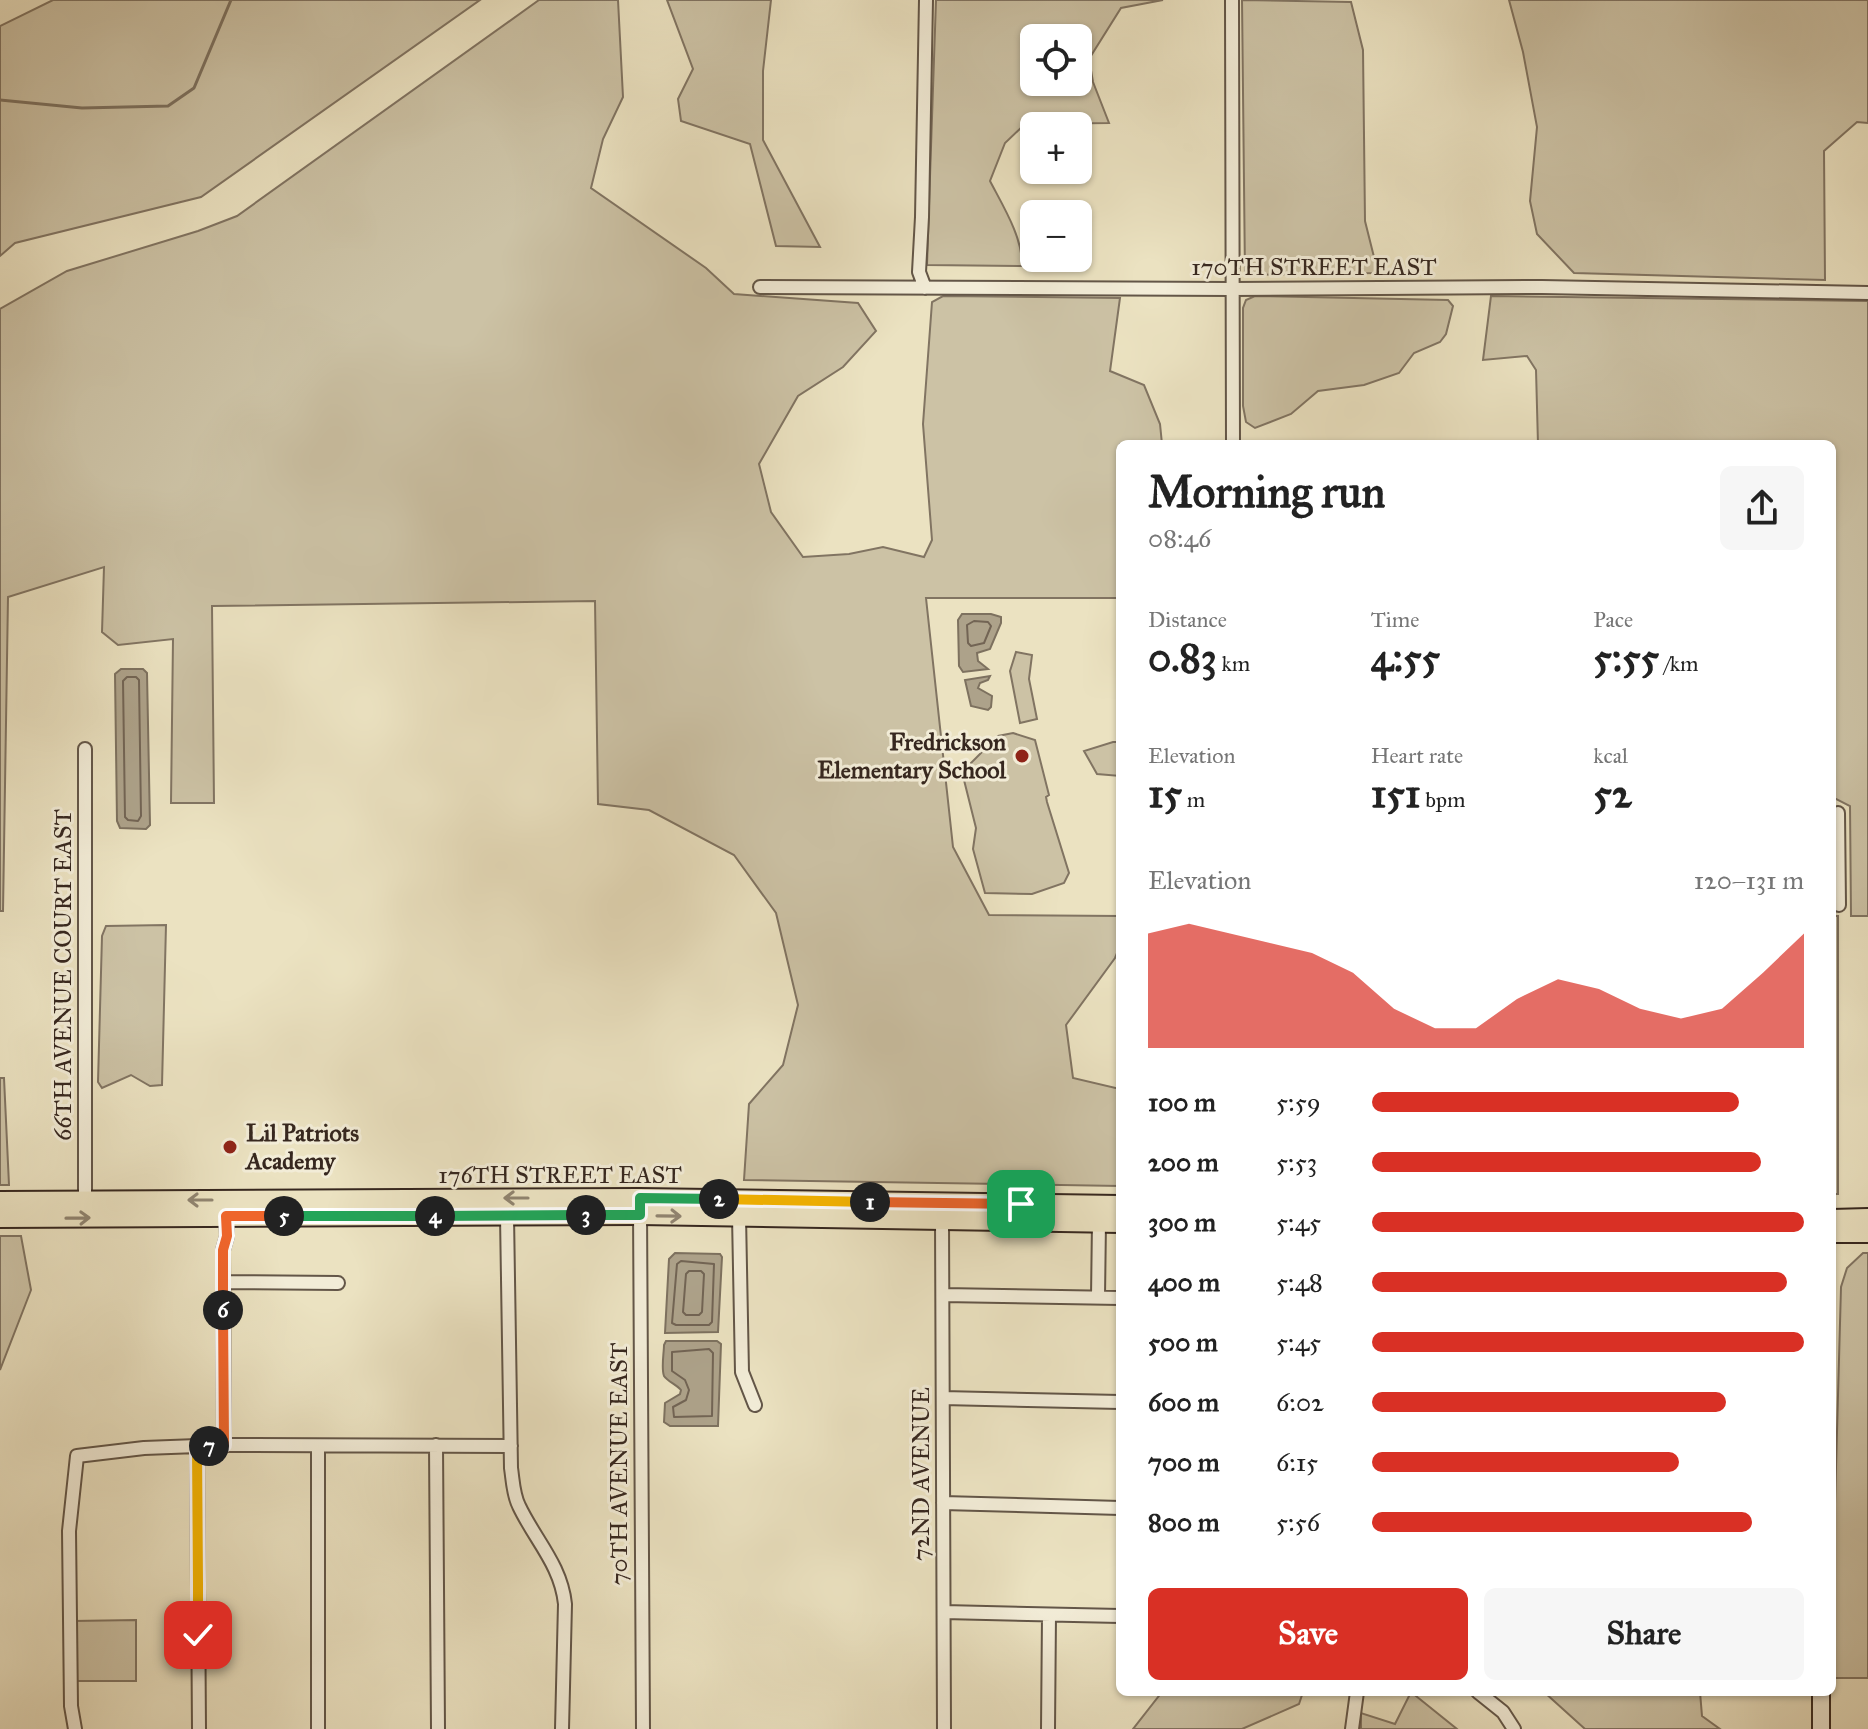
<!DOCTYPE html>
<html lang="en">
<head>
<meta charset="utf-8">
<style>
	body { margin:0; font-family:"IM FELL Great Primer",serif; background:#f6f6f6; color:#222; height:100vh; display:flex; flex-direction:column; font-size:30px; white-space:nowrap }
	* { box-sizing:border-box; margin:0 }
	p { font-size:26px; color:#767676 }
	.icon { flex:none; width:44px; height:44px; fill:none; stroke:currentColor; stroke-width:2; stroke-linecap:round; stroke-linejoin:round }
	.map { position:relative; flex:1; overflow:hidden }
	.side { position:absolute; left:1116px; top:440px; width:720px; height:1256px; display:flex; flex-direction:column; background:#fff; border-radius:12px; box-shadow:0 2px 6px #0004 }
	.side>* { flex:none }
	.tools { position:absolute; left:1020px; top:24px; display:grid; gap:16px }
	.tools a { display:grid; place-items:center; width:72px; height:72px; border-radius:12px; background:#fff; box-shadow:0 2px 6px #0004; font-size:40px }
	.pin { position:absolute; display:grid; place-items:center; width:68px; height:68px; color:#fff; margin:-34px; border-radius:16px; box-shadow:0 4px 12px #0006 }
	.km { position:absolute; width:40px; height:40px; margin:-20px; border-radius:50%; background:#222; color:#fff; font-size:22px; line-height:40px; text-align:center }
	.round { display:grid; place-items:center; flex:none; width:84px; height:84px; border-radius:12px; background:#f6f6f6 }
	.head { display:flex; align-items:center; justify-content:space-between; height:136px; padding:0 32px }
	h1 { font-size:44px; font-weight:700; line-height:60px }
	.metrics { display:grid; grid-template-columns:repeat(3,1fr); gap:12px; height:136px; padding:8px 32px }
	.metrics div { display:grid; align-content:center }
	.metrics b { font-size:40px; font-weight:700 }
	.metrics small { font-size:22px; font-weight:400 }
	.metrics p { font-size:22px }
	.chart { height:224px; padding:16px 32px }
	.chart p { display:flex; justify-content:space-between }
	.chart svg { width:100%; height:144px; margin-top:8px; fill:#d93025; opacity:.7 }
	.button { display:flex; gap:16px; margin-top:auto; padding:16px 32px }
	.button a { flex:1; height:92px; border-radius:12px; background:#d93025; color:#fff; font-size:32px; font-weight:700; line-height:92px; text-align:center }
	.button a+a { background:#f6f6f6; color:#222 }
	ul { padding:0 32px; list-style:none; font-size:26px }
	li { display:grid; grid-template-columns:128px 96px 1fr; align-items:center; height:60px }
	li i { height:20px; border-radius:10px; background:#d93025 }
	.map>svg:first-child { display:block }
	.green { fill:#ccc2a5; stroke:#817462; stroke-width:2; fill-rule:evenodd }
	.water { fill:#ada28a; stroke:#7d715f; stroke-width:2 }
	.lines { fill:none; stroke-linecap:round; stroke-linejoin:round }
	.shore { stroke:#726454; stroke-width:2 }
	.stream { stroke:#7d715f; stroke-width:3 }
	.street-casing { stroke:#635648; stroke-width:16 }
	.secondary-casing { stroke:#36271f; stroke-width:20 }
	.primary-casing { stroke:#36271f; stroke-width:22 }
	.street { stroke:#f2ecd7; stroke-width:12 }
	.secondary { stroke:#f2ecd7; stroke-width:16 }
	.primary { stroke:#ebe2c1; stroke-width:18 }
	.oneway { stroke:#908470 }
	.split-1-casing { stroke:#fff; stroke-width:16 }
	.split-2-casing { stroke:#fff; stroke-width:16 }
	.split-3-casing { stroke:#fff; stroke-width:16 }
	.split-4-casing { stroke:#fff; stroke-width:16 }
	.split-5-casing { stroke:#fff; stroke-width:16 }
	.split-6-casing { stroke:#fff; stroke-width:16 }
	.split-7-casing { stroke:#fff; stroke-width:16 }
	.split-8-casing { stroke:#fff; stroke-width:16 }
	.split-9-casing { stroke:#fff; stroke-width:16 }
	.split-1 { stroke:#f0652b; stroke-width:10 }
	.split-2 { stroke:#f5b400; stroke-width:10 }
	.split-3 { stroke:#22a559; stroke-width:10 }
	.split-4 { stroke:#22a559; stroke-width:10 }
	.split-5 { stroke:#22a559; stroke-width:10 }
	.split-6 { stroke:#f0652b; stroke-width:10 }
	.split-7 { stroke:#f0652b; stroke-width:10 }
	.split-8 { stroke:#f5b400; stroke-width:10 }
	.split-9 { stroke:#f5b400; stroke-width:10 }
	.poi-dot { fill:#8f2418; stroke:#f2ecd7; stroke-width:3 }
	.labels { text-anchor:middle; stroke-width:6; stroke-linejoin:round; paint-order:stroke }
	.street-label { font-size:24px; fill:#36271f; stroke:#f2ecd7 }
	.poi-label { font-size:24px; font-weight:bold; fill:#36271f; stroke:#f2ecd7; text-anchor:end }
</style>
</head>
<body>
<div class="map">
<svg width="1868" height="1729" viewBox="0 0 1868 1729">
	<rect width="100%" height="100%" fill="#ebe2c1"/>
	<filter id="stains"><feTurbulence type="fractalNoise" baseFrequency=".0025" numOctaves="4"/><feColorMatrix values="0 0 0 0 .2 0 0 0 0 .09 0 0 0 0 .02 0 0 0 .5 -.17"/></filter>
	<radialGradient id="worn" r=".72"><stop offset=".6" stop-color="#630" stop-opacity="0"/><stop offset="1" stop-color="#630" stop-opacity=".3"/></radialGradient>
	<path class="green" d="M53,0H480L201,197L15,243L0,256V26Z
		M539,0H618L623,97L603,139L591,188L706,268L734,294L858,303L876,331L843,367L798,396L759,464L771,512L803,557L849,554L883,547L924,557L932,540L923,424L932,302L943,296L1120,298L1110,371L1144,385L1160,424L1162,444H1120V598H926L953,847L989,915L1120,916V946L1115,958L1066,1025L1073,1078L1120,1089V1186L744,1180L749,1104L783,1065L798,1005L776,913L734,855L649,810L598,804L595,601L212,606L214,803H171L173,639L118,645L102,632L104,567L8,597L3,911H0V309L67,271L198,231L237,216Z
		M667,0H771L763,71V140L820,247L776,246L750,144L681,121L678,99L693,69Z
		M936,0H1163L1121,8L1089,59L1093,82L1109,123L1025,124L1005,143L990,181C1003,206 1023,238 1022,266L927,265ZM1034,38H1078V82H1034Z
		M1242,0L1351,2L1363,50L1365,221L1378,273L1245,275Z
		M1509,0H1868V123L1857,122L1824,151L1825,280L1574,273L1537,234L1530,201L1537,127L1523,52Z
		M1255,296L1448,300L1453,306L1446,334L1440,342L1414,353L1399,373L1364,385L1318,391L1291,414L1255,428L1246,422L1243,406V308L1246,300Z
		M1491,296L1868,301V916H1851L1850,806L1832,797V444H1538L1536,370L1527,356L1483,360Z
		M1016,652L1032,655L1029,679L1037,719L1020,723L1010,671Z
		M1013,733L1035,740L1049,795L1046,797L1047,802L1069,873L1064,883L1032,894L985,893L973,849L976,828L962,772L998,736Z
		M1113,742H1120V776L1097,774L1084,751Z
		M1832,916H1838V1194H1832Z
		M166,925L162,1085L150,1086L131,1075L102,1088L98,1082L102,936L106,926Z
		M0,1078H4L9,1185H0Z
		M0,1236H21L31,1290L0,1370Z
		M1863,1253H1868V1678H1834L1832,1612L1841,1287L1847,1268Z
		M136,1620V1681H73V1621Z
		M1162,1692H1303L1299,1704L1242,1729H1133Z
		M1411,1692L1457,1729H1361V1713L1395,1724Z
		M1544,1692H1700L1702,1716L1720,1729H1585Z"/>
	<path class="water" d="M962,614H991L1001,617V623L990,649L977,653L978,661L988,669L963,672L959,666L958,620Z
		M121,669H143L147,673L150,825L146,829L120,828L117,821L115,674Z
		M990,676L988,680L980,683L978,688L992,696L991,707L988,710L971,706L965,680Z
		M675,1253L720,1254L722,1257L718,1332L665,1333L669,1259Z
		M666,1341H717L721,1344L718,1426H670L664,1422L665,1403L680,1394L681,1390C677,1385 667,1381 664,1376C661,1368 664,1353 664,1345Z"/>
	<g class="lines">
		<path class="shore" d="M974,621L988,622L991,626L984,643L971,646L968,643L967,625Z
			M127,677H136L139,680L141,816L138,821L128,820L125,817L123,681Z
			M681,1261L714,1264L712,1322L709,1325H676L672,1323L677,1264Z
			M689,1271H701L704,1274L702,1312L699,1315H686L683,1312L686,1274Z
			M709,1349L713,1353L712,1416L674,1417L673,1407L686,1400L689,1390L685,1380L672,1371V1352Z"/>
		<path class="stream" d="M0,100L82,108L168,106L194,88L231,0"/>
		<defs>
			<path id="street" d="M1232,0L1233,444
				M760,287L1232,289L1542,287L1868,293
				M925,288L919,272L922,217L926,0
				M1838,813L1839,905
				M85,1200V749
				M640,1209L643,1729
				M507,1216L511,1468C513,1481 513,1494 519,1506C535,1540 561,1565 565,1604L562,1729
				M739,1216L742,1372L755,1405
				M942,1219L944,1729
				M223,1282L338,1283
				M943,1295L1120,1298
				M1098,1297L1099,1222
				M943,1398L1120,1402
				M224,1445L223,1250L227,1236L226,1216
				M436,1445L438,1729
				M197,1446L199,1729
				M318,1446V1729
				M943,1503L1120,1508
				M944,1612L1120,1616
				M1478,1692L1503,1712L1514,1729
				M75,1729L71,1706L69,1531L77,1456L144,1448L224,1445L511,1446
				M1048,1729L1049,1615
				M1352,1729L1357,1692"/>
			<path id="secondary" d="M1821,1729V1692"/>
			<path id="primary" d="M0,1201L640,1198L1120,1205
				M0,1218L640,1215L1120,1223
				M1832,1219L1868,1218
				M1832,1233H1868"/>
		</defs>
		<use href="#street" class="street-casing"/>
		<use href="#secondary" class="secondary-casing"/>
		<use href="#primary" class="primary-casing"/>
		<use href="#street" class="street"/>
		<use href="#secondary" class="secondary"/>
		<use href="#primary" class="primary"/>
	</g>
	<defs><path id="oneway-shaft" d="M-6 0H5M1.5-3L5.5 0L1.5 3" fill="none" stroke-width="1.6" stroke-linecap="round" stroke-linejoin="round" transform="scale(2)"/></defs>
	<g class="oneway">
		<use href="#oneway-shaft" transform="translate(516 1198) rotate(180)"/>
		<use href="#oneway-shaft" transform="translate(200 1200) rotate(180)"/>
		<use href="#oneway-shaft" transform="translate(669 1216) rotate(1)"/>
		<use href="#oneway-shaft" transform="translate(78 1218) rotate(-1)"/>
	</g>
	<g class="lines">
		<defs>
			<path id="split-1" d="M870,1202L1021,1204"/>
			<path id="split-2" d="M719,1199L870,1202"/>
			<path id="split-3" d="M586,1215H640V1198L719,1199"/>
			<path id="split-4" d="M435,1216L586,1215"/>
			<path id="split-5" d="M284,1216H435"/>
			<path id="split-6" d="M223,1310V1250L227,1236L226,1216H284"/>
			<path id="split-7" d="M209,1446L224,1445L223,1310"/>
			<path id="split-8" d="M198,1585L197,1446H209"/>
			<path id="split-9" d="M198,1585V1635"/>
		</defs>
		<use href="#split-1" class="split-1-casing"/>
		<use href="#split-2" class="split-2-casing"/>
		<use href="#split-3" class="split-3-casing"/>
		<use href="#split-4" class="split-4-casing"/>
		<use href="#split-5" class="split-5-casing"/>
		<use href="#split-6" class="split-6-casing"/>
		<use href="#split-7" class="split-7-casing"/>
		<use href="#split-8" class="split-8-casing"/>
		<use href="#split-9" class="split-9-casing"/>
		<use href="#split-1" class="split-1"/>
		<use href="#split-2" class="split-2"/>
		<use href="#split-3" class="split-3"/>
		<use href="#split-4" class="split-4"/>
		<use href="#split-5" class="split-5"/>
		<use href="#split-6" class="split-6"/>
		<use href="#split-7" class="split-7"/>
		<use href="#split-8" class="split-8"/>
		<use href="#split-9" class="split-9"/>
	</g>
	<g class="poi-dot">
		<circle cx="1022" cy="756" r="8"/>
		<circle cx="230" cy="1147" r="8"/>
	</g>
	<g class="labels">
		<g class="street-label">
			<text x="1314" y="275">170TH STREET EAST</text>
			<text transform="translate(63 975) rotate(-90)" y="8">66TH AVENUE COURT EAST</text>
			<text x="560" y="1183">176TH STREET EAST</text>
			<text transform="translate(619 1464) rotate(-90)" y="8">70TH AVENUE EAST</text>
			<text transform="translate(921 1474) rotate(-90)" y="8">72ND AVENUE</text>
		</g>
		<g class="poi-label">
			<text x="1006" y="750">Fredrickson<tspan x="1006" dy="28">Elementary School</tspan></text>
			<text x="246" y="1141" text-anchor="start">Lil Patriots<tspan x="246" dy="28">Academy</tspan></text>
		</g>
	</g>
	<rect width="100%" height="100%" filter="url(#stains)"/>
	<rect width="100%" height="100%" fill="url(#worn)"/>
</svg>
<div class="tools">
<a><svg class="icon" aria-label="locate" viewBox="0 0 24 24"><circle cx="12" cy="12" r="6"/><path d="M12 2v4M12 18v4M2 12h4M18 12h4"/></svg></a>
<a>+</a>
<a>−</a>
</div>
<div class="pin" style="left:1021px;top:1204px;background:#1e9e55"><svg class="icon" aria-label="arrive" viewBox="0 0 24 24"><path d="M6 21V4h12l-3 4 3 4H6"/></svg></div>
<div class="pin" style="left:198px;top:1635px;background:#d93025"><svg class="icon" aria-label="check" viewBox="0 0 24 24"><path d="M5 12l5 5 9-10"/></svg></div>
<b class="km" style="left:870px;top:1202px">1</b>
<b class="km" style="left:719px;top:1199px">2</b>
<b class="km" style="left:586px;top:1215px">3</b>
<b class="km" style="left:435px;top:1216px">4</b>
<b class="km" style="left:284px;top:1216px">5</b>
<b class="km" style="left:223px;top:1310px">6</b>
<b class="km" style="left:209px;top:1446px">7</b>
<section class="side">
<div class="head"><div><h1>Morning run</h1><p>08:46</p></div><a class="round"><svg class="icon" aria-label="share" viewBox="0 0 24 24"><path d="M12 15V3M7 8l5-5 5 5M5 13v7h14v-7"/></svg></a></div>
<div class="metrics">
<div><p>Distance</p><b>0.83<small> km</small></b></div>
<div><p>Time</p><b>4:55</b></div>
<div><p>Pace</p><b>5:55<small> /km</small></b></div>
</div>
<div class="metrics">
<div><p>Elevation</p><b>15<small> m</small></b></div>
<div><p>Heart rate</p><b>151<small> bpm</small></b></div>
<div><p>kcal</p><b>52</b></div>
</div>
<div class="chart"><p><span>Elevation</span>120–131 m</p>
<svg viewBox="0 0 160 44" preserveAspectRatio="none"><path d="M0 44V9L10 6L20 9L30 12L40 15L50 21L60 32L70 38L80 38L90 29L100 23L110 26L120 32L130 35L140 32L150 21L160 9V44z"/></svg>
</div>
<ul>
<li><b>100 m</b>5:59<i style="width:85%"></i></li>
<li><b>200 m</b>5:53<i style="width:90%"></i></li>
<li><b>300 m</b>5:45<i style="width:100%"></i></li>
<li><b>400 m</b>5:48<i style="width:96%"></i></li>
<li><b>500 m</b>5:45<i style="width:100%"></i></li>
<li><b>600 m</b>6:02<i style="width:82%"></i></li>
<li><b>700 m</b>6:15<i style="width:71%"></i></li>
<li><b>800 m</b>5:56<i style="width:88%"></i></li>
</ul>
<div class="button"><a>Save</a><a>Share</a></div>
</section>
</div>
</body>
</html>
